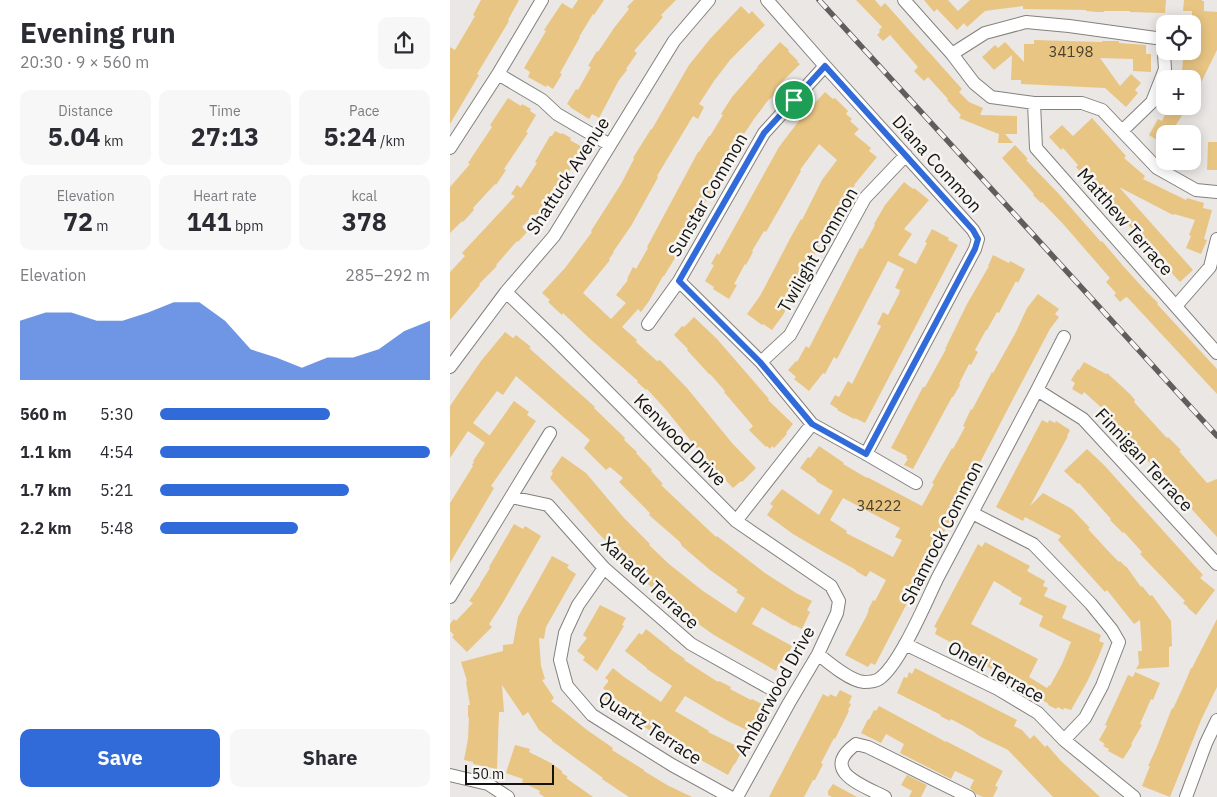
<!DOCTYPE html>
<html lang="en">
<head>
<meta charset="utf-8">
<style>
	body { margin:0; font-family:"IBM Plex Sans",sans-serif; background:#f7f7f7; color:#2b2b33; height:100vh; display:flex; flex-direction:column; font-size:19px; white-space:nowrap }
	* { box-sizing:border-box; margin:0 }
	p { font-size:16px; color:#7c7c81 }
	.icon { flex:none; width:28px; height:28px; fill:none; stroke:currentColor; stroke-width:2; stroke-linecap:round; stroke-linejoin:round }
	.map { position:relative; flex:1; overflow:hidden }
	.side { display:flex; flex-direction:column; background:#fff; width:450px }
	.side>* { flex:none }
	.buttons { position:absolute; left:706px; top:15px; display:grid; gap:10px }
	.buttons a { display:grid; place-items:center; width:45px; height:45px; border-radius:10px; background:#fff; box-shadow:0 2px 12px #0003; font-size:25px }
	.scale { position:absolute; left:15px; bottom:12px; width:89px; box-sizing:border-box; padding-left:5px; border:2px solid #141312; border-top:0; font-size:14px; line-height:18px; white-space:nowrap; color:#141312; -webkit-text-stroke:4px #f7f5f1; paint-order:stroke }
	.pin { position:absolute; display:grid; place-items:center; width:42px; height:42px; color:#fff; margin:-21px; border:2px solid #fff; border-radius:50%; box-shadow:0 1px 5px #0007 }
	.round { display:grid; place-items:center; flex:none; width:52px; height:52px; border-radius:10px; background:#f7f7f7 }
	.overview { display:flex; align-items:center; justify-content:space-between; height:85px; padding:0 20px }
	h1 { font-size:28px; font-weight:700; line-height:38px }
	.figures { display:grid; grid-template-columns:repeat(3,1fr); gap:8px; height:85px; padding:5px 20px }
	.figures div { display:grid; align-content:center; border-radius:10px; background:#f7f7f7; text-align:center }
	.figures b { font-size:25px; font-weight:700 }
	.figures small { font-size:14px; font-weight:400 }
	.figures p { font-size:14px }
	.chart { height:140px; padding:10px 20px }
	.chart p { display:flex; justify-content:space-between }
	.chart svg { width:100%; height:90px; margin-top:5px; fill:#316ad9; opacity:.7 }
	.button { display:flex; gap:10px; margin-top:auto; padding:10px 20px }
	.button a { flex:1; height:58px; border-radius:10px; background:#316ad9; color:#fff; font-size:20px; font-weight:700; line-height:58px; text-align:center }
	.button a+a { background:#f7f7f7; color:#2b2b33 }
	ul { padding:0 20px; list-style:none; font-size:16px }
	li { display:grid; grid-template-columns:80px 60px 1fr; align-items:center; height:38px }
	li i { height:12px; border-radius:6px; background:#316ad9 }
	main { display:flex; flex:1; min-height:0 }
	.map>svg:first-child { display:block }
	.building { fill:#e9c583; fill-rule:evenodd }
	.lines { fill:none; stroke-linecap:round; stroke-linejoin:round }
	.minor-casing { stroke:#83817e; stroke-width:14 }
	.minor { stroke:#fff; stroke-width:12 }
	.rail-casing { stroke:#5f5e5c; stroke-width:5.5 }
	.rail { stroke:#f7f5f1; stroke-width:4; stroke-dasharray:11; stroke-linecap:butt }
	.route-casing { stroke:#fff; stroke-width:10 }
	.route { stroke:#316ad9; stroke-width:6 }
	.labels { text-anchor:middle; stroke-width:5; stroke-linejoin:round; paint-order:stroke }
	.number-label { font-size:15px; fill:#49402e }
	.street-label { font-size:18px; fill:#141312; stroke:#f7f5f1 }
</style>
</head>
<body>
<main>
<section class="side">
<div class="overview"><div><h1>Evening run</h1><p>20:30 · 9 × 560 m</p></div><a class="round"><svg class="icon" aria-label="share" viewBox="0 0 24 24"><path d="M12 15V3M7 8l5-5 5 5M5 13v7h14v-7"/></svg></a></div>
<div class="figures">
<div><p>Distance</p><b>5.04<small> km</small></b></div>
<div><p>Time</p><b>27:13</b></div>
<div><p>Pace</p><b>5:24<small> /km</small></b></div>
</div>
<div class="figures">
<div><p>Elevation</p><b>72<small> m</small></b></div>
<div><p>Heart rate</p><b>141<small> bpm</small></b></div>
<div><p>kcal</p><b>378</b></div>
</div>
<div class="chart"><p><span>Elevation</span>285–292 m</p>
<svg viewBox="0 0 160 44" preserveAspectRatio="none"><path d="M0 44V15L10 11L20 11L30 15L40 15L50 11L60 6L70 6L80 15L90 29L100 33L110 38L120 33L130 33L140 29L150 20L160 15V44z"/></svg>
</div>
<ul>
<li><b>560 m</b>5:30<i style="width:63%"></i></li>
<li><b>1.1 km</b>4:54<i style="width:100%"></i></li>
<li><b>1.7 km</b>5:21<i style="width:70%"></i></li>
<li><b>2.2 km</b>5:48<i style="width:51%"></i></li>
</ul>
<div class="button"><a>Save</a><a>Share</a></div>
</section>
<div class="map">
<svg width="767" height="797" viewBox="0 0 767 797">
	<rect width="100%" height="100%" fill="#eae7e4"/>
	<path class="building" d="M31,0H69L58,20L59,21L27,74L29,75L0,124V47L5,50L25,16L23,15Z
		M128,0H154L144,15L143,14L129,37H130L110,73L112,74L103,89L97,85L96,87L78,77L80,72L74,68L96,31L94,30L112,3L122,9Z
		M184,0H226L211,15L213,17L184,51L187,53L176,69L177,70L169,80L149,118L142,114L139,119L123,109L120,107V106L117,104L126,89L128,90L141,67L138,66L147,51L148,52L164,28L179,9L177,7Z
		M406,0H425L431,7L435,3L512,89L509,92L519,102L533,108L530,115L567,116V134H555L563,143H548L549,134L546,133L509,118L511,115L497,100L498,99L478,77L474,81L464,71L468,67L440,35L433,41L427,35L430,32L429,30L432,27Z
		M474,0H498L508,11L520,0H716L715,13H713L680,12V11H654V12H648L636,11V10L573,9V6L550,9L535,11L517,27L514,23L507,30L487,9L484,12Z
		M734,0H752V1H754V11L767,12V50L742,101V79H731L734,51H742V11H733Z
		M291,6L299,14L302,11L315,25L280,60L264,81L249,104L254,107L248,119L243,116L207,176L208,177L206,181L181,226L163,252H164L159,259L160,260L133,293L161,319L176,303L166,295L178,280L177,279L183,267L186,269L198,248L197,247L248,152H249L259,136H260L273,115L271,114L282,97L308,67H307L330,42L339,50L338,51L348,61L347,62L350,64L325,89L328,91L319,100V99L304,119L294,134L295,135L288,146L279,162L278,161L251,210H250L237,231L239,232L229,249L230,250L214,276H213L199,301L191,312L188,309L172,327L187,340L186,342L207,361L210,360L237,388L282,443L306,468L292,482L291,481L283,488L253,456L217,411L197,389L196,390L187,382L188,381L139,338L113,313L112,315L98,302L100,300L92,293L115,268L142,232L141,231L171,184L184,159L183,158L201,129H202L239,65L260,39Z
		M584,40L652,42V41H669V43L696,45V54H701V72L683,71V59L650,58L670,86L681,74L691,83L685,90L688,93L676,107L655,88L571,84V80H561L562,55L544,70L532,57L545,45L548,48L555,42L574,62V44H584Z
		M375,92L383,99L385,98L398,111L396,114L402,119L400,121L409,129L404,134L421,148L419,151L427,157L404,185H405L399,194L382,227H380L371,243L333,315L322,330L313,324L312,325L297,314L310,296L342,235L351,219L352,220L372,180L387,160L369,144L350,170L351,171L316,232L314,231L302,251L303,252L296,265L295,264L284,284L287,285L279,299L263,289L264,287L255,281L264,265L261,264L267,253L269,255L329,147L351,118Z
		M58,98L71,106L72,104L81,109L80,111L86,115L76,132L78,133L54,169L56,170L46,185L45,184L23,208L24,210L13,222L12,221L0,233V187L20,164L18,163L42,127L40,125Z
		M719,106H738L720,134H715V145L699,135L708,119L712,121Z
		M642,118L676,156L674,158L695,176L693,179L736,200L737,198L754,203L753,208L762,210L754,239L757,240L751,254L736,248L741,236L739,235L745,220L724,214L723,215L669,187L743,270L730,282L718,269L721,266L704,247L701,250L656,200L645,190L649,186L637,173L633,175L626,167L628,165L613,148L611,150L599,137L612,125L623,136Z
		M105,131L111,134L112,133L121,138L120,140L132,147L122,164L123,165L89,217L84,214L72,227L77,232L68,242L67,241L46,265L47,266L29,284L30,285L0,320V272L15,256L12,253L65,196L61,194L67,185L71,188L87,163L85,162L100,136H102Z
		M758,142H767V170H757Z
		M565,145L578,159L576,160L608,193L651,242L652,241L674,267L695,290L708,303L707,304L767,369V394L678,298L676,297L670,302L664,295L666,293L656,282L660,278L614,225L592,202L591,203L583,195L584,194L552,158Z
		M454,182L463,189L464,188L479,200L454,229L462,234L448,255L466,264L477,243L475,242L482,229L499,238L498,240L508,245L415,423L405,418L404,419L387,410L388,409L380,404L385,395L389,397L398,381L402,384L431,326L427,324L433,312L438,315L439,313L449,294L450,290L445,288L454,269L438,261L387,359L384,357L375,374L373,373L359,391L344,379L346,377L338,370L346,361L347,362L356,346L359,348L410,248L412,249L425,225L424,224L435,205Z
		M543,255L559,263L560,261L575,269L568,283L566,281L549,313L547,312L537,330H536L525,350L528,352L521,365L519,364L509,384L510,385L503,397H502L463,469L454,465L458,459L456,458L457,456L441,448L473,387H475L496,349H495L517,304L539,266H538Z
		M588,294L609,309L605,314L609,317L600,329L564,397L425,665L421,663L418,667L395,655L416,617L419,610H418L423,600L425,601L436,580L420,571L416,577L406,571V570L372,551L343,534L317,515L323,506L320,504L332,489L369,515L383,491L366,481L367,480L350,468L358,457L360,458L369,446L394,463L393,464L417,478V477L472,506L484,484L482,483L502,448L503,449L515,427L513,426L521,409L522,410L542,372L543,373L566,332L577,308ZM393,498L450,528L445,537L452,540L443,557L396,533L397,531L380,520Z
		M244,317L267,339L319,399L318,400L343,424L336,433L337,434L324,448L322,446L320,449L317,446L316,447L299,430L303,426L274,392L275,391L260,374H259L237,350L238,349L224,335L232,326L234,327Z
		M55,332L63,338L66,335L81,347L79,348L145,407L144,408L175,438L174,440L187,452L186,453L202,470L201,471L213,484L211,485L266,537L267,536L315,573L346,593L362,601L357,610L360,612L352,629L344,625V626L312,607L302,624L342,646L334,663L331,661L326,671L264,635L230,611L199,585L149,534L100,478L103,473L101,472L112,456L136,473L174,518L200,544L199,545L219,564L253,591L286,613L295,598L286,592L288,590L260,570L232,546L230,542L199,515L200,513L169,482L173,478L160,467L156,470L134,448L140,440L66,376L53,395L47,391L23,423L39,435H40L64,401L79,412L77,415L86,421L41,486L44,488L0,563V503L23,466L22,465L24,462L23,461L35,443L18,431L0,458V406L31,361Z
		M634,362L656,374L657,373L680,394L685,400L684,402L717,438L718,437L731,450L729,451L757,483L767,479V537L675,436L669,430L670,429L651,411L653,409L634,392L632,395L622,389L625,383L621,380L628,369L629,370Z
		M592,420L598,423L599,420L605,423L606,421L620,430L617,436H618L580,506L593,493L622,509L640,528L638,529L661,554L669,562L670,561L676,567V566L691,587L692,586L700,596L702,595L721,621L722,646L719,647V667L686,669L689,664L688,651H692L690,620L684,624L657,590L655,592L608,540L611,536L575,517L573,521L546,507Z
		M637,449L654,465L753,575L750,578L765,590L746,615L738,608V607L733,603L735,601L690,554L692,552L674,532L673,533L660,520L661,519L629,483L628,484L614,471Z
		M64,524L73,529L75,526L91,536L52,604L39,624L42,627L17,652L2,637L4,635L0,631V624L4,619L6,621L23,603L19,601L30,585V584L40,568L39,567Z
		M535,542L580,566L577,571L595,581L593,586L598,588L594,596L617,606L612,618L651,635L649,641L654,643L648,658L637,682L621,710L614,708L613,710L608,707L606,709L598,705L599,704L592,700L593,698L588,695L589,694L517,656L519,652L485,634L487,628L484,627L528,544L532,547ZM544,581L561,591V592L572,598L569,604L593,616L589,626L621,642L612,664L600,686L599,685L597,688L579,677L588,659L521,624Z
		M102,556L119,565L117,568L126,574L96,627L94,639L89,638L91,666L95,679L92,680L104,698L101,701L137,730L163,748L162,750L194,770V771L217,785L242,797H179L152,779L153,778L102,741V740L89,730L78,712L73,716L52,685L54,712H49L47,769L23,764V762L14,760L18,739L19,717L18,718V705H20L16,682L17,681L11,662L53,651V645L63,644L68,617Z
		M150,605L176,618L172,625L174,626L147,671L133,660L135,657L127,651L137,638L133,635Z
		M767,619V687L751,720L720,797L692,786L700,766H698L706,749L722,708L723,709L734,685L741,668H742Z
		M196,629L220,648H219L235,659L234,660L254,673L268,682L269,681L281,687L280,689L301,700L302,699L314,705L301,732L280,722L235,696L225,711L259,731L258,732L293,749L285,764H284L278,775L216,741L176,715L150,695L155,690L153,688L158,682V680L155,678L163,668L174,677L211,702L222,686L197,669V668L175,651L189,633L192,635Z
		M465,668L567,720L564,726L572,730L580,739L584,735L595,747L597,745L611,761L650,797H603L558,750L529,736L523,731L501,719L500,721L490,716L491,715L447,693L454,677L457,678L459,672L462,674Z
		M685,672L710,683L703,700L701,699L690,724L692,725L681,744L682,745L673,759L658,751L659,749L653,746L655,744L649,740L657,726L655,725L678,675L683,677Z
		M390,690L402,696L399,703L401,704L398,710L399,711L385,739L384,738L371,763L373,764L365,780H363L354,797H319L373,694L379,697L380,694L386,697Z
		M429,706L496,742V741L553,771L545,786L548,787L543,797H533L526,794L520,788L524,780L505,771L501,779L450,753L454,744L436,734L431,743L411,733L418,719L419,720L424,710L426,711Z
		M65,745L80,749L79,752L103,764H102L112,771V773L118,777L116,778L143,797H94L89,793L90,791L72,782L73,779L56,773Z
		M457,775L477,785L471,797H459L462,791L451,785Z
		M383,784L407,797H382L378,795V791Z"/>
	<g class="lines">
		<defs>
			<path id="minor" d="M317,0L375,66L523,230L528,239L525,249L416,454
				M454,0L502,54L524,83L541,97L584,103H632L652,110L707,168L746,190L767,192
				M502,54L535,33L576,22L619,26L713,39L715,69L702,102L673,130
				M48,74L92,100L107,114L160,145
				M584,103L586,148L767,353
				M0,148L48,74L92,0
				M229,281L311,362L362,424L416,454L466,483
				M56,292L106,340L286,521L381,586L389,601L387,613L368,654L339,703L287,797
				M726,306L760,267L767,239
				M198,324L229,281L314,133L375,66
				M311,362L340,335L415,198L456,155
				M0,367L56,292L104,236L224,41L259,0
				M587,390L633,419L767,564
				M61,497L98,505L154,568L241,644L323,690
				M522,513L583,544L641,604L662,630L669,642L652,686L635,718L614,740
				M286,521L362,424
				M154,568L128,605L115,633L110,660L117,686L142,715L222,765L280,797
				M0,597L100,433
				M455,644L548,689L588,713L614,740L684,797
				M368,654C379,663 400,681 414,682C418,682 426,681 429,679C449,666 476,602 487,579L587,390L614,337
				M0,775L38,784L58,797
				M435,797C412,785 369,771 406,744L418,747L519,797
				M736,797L756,743L767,720"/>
		</defs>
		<use href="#minor" class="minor-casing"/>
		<use href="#minor" class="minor"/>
		<defs>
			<path id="rail" d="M369,0L767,436"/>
		</defs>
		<use href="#rail" class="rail-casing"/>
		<use href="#rail" class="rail"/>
	</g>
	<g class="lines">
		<defs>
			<path id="route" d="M375,66L523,230L528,239L525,249L416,454L362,424L310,362L229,281L314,133Z"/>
		</defs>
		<use href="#route" class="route-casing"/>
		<use href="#route" class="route"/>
	</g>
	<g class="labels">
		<g class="number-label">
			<text x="621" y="57">34198</text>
			<text x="429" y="511">34222</text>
		</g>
		<g class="street-label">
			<text transform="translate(487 164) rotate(48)" y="6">Diana Common</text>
			<text transform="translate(118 176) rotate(-57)" y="6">Shattuck Avenue</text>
			<text transform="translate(258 195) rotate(-60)" y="6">Sunstar Common</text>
			<text transform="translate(675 222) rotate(49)" y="6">Matthew Terrace</text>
			<text transform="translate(368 250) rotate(-60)" y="6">Twilight Common</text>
			<text transform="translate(230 440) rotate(45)" y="6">Kenwood Drive</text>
			<text transform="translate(694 460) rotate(47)" y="6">Finnigan Terrace</text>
			<text transform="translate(492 533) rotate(-63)" y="6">Shamrock Common</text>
			<text transform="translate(200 583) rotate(43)" y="6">Xanadu Terrace</text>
			<text transform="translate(546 672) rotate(29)" y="6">Oneil Terrace</text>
			<text transform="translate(325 691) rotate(-61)" y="6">Amberwood Drive</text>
			<text transform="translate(200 728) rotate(33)" y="6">Quartz Terrace</text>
		</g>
	</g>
</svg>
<div class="buttons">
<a><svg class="icon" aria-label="locate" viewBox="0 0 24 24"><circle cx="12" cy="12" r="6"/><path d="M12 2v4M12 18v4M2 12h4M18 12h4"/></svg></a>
<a>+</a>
<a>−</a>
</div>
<div class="scale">50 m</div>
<div class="pin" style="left:344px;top:100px;background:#1e9e55"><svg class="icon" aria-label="arrive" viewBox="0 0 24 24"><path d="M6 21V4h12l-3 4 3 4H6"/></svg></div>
</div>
</main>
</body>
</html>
